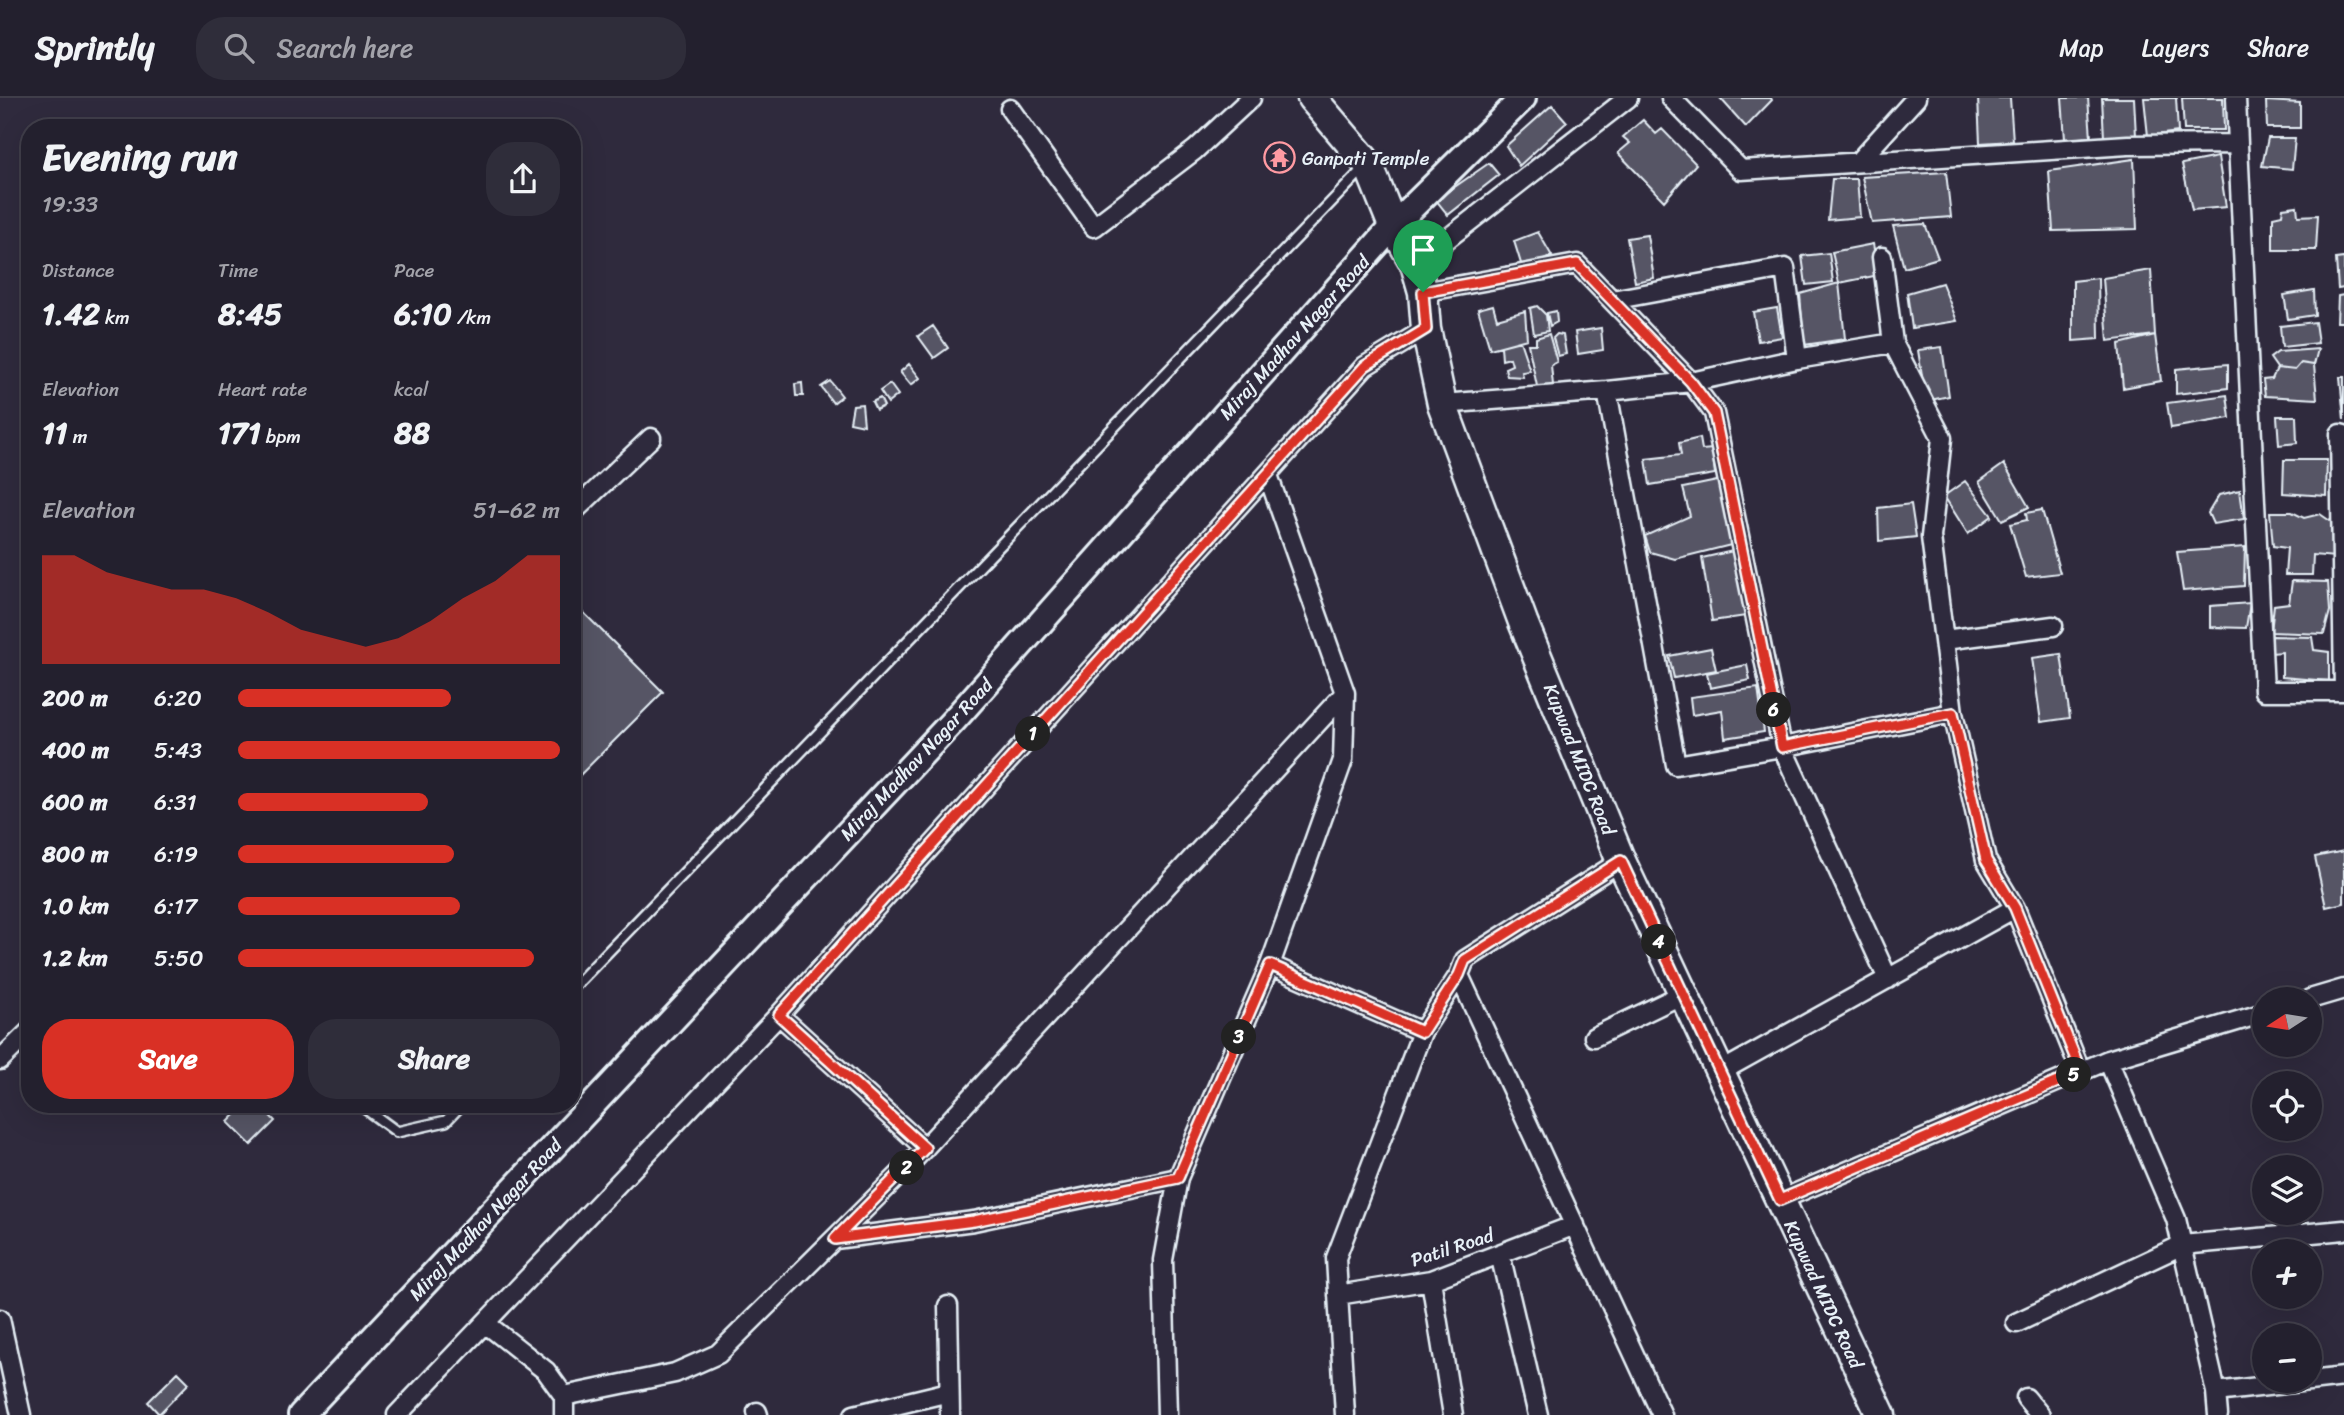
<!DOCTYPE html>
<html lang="en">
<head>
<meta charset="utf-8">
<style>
	body { margin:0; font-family:Sriracha,sans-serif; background:#2f2d3a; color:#f1f3f6; height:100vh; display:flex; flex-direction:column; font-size:26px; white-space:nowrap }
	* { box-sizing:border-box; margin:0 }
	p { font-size:23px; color:#a3a3aa }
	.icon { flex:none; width:38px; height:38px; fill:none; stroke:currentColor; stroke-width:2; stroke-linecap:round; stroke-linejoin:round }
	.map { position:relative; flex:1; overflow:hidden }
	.side { position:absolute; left:21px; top:21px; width:560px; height:994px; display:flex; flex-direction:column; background:#23202e; border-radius:28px; box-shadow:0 7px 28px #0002,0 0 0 2px #403e4a }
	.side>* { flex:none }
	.needle { width:46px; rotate:258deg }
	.controls { position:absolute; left:2252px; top:889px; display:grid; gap:14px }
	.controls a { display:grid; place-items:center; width:70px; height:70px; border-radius:50%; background:#23202e; box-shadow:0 7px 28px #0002,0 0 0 2px #403e4a; font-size:35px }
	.pin { position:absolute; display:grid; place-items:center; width:60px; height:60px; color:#fff; margin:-72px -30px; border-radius:50% 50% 50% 0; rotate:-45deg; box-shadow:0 0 7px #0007 }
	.pin .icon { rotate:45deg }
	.km { position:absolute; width:35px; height:35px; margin:-18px; border-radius:50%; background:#222; color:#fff; font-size:19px; line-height:35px; text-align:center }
	.round { display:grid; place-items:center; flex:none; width:74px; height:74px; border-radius:28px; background:#2f2d3a }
	.head { display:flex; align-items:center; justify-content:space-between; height:119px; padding:0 21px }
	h1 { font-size:38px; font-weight:700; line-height:52px }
	.stats { display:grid; grid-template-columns:repeat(3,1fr); gap:10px; height:119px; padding:7px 21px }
	.stats div { display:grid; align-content:center }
	.stats b { font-size:30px; font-weight:700 }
	.stats small { font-size:19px; font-weight:400 }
	.stats p { font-size:19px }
	.chart { height:196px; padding:14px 21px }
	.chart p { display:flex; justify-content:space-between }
	.chart svg { width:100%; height:126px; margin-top:7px; fill:#d93025; opacity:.7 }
	.cta { display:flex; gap:14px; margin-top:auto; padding:14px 21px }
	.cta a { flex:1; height:80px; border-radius:28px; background:#d93025; color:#fff; font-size:28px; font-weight:700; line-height:80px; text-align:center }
	.cta a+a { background:#2f2d3a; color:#f1f3f6 }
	ul { padding:0 21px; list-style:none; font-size:23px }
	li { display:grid; grid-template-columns:112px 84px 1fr; align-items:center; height:52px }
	li i { height:18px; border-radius:9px; background:#d93025 }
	header { display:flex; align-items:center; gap:42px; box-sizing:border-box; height:98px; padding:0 35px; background:#23202e; border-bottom:2px solid #403e4a }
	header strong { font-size:33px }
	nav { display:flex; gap:38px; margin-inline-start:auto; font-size:24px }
	.search { width:490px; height:63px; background:#2f2d3a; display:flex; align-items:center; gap:18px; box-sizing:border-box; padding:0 24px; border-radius:28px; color:#a3a3aa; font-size:26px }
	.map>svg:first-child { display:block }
	.building { fill:#575565; stroke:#e8f1f8; stroke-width:2 }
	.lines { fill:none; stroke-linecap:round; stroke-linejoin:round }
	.lane-casing { stroke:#e8f1f8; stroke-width:14 }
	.street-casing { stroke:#e8f1f8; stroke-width:23 }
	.secondary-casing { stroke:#e8f1f8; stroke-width:30 }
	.primary-casing { stroke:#e8f1f8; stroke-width:33 }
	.lane { stroke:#2f2a3d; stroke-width:9 }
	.street { stroke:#2f2a3d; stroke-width:18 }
	.secondary { stroke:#2f2a3d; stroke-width:24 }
	.primary { stroke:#2f2a3d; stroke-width:28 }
	.route-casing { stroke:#fff; stroke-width:14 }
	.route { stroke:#d93025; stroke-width:9 }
	.labels { text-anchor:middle; stroke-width:5; stroke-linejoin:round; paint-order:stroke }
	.poi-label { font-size:19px; fill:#e8f1f8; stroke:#2f2a3d; text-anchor:start }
	.street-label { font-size:19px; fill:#e8f1f8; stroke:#2f2a3d }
</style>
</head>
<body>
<header>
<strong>Sprintly</strong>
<div class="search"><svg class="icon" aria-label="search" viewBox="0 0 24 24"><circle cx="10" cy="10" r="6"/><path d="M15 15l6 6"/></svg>Search here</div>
<nav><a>Map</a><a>Layers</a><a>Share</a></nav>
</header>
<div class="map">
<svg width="2344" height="1317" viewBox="0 0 2344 1317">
	<rect width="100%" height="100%" fill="#2f2a3d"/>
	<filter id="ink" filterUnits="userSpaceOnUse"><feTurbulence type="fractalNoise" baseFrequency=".0143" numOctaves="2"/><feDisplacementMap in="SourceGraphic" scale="14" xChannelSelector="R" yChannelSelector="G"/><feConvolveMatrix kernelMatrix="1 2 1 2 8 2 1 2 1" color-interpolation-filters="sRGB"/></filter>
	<g filter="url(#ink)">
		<path class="building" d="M1720,0H1771L1772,2L1746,29Z
			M1978,0H2010L2013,43L1980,45Z
			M2062,0H2088L2091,39L2065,41Z
			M2102,0H2134L2136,38L2104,40Z
			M2144,0H2176L2178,34L2148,38Z
			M2182,0H2223L2224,32H2184Z
			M2266,3L2300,5V30H2267Z
			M1552,7L1567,24L1519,68L1506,48Z
			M1643,22L1656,36L1662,31L1696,66L1664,103L1618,55L1630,45L1623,39Z
			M2268,40H2295L2292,71L2262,68Z
			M2218,59L2226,109L2192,112L2182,66Z
			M2134,61L2137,131L2053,133L2049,73Z
			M1489,65L1499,77L1448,117L1436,102Z
			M1946,74L1951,119L1872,125L1862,79Z
			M1832,81H1857L1860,119L1828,122Z
			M2297,108L2298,118L2318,117L2316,152H2273V119L2282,117L2283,110Z
			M1925,126L1938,160L1904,170L1893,128Z
			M1538,134L1552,158L1523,172L1514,143Z
			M1647,137L1654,180L1635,184L1627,140Z
			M1873,146L1879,177L1839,185L1832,154Z
			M1829,155L1833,184L1806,187L1802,158Z
			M2344,160V190L2338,191L2336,161Z
			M2151,172L2155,237L2108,243L2103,180Z
			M2098,180L2099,241L2073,243V183Z
			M1839,185L1845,241L1804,247L1800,196Z
			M1942,185L1957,223L1912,230L1907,195Z
			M2314,192L2315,217L2288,221L2284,197Z
			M2344,197V224H2337L2338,198Z
			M1493,207L1497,221L1525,213L1527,241L1490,251L1478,211Z
			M1537,208L1546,217L1548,233L1534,236L1530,210Z
			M1777,210L1782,239L1758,243L1753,214Z
			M1556,213L1557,224L1550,228L1547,215Z
			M2315,224L2318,245L2282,249L2280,228Z
			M933,228L948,250L934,260L918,238Z
			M1601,230L1603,252L1578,256L1575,234Z
			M1549,236L1557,264L1551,267L1553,287L1538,293L1528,246H1536V240Z
			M1557,236L1563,237L1566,256L1558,258L1553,240Z
			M2155,237L2161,283L2123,290L2119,246Z
			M1520,243L1530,273L1522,274L1523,279L1507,278L1505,270L1512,267L1510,260L1502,262L1501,248Z
			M1942,249L1949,298L1926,303L1918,252Z
			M2318,251L2314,267L2301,265L2295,272L2277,270L2270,260L2278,254Z
			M2301,265L2314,267L2317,301L2265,298L2263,282L2272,281L2277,270L2295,272Z
			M909,266L920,280L911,287L900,274Z
			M2228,266V290L2176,296V271Z
			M2340,279H2344V322Z
			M830,283L842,298L833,305L821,289Z
			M802,285L803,298H796L795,286Z
			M890,286L898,297L888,305L880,293Z
			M2227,297L2230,320L2171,330L2167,305Z
			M880,300L884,308L876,312L872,304Z
			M862,306L864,327L850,324L853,307Z
			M2277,318H2296L2297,345L2279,347Z
			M1700,340L1702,352L1712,351L1715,376L1650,387L1646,361L1681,357L1679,345Z
			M2284,362H2327L2326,398L2283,395Z
			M2004,366L2029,409L2002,422L1979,384Z
			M1722,382L1735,446L1675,461L1650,454L1645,438L1690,418L1683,390Z
			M1965,383L1992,418L1968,436L1944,398Z
			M2240,392L2244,421L2213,426L2208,415L2219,397Z
			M1911,406L1916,439L1879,443L1878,410Z
			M2042,412L2060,475L2026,479L2010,426L2027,422L2026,415Z
			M2270,414H2292L2304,420L2320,416L2333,425L2335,459L2313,457L2312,477H2285L2287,450L2273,448Z
			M2245,449L2244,488L2183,493L2177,454Z
			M1733,453L1746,518L1712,523L1702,460Z
			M2292,483L2328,484L2330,513L2324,536L2271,534L2274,507L2289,505Z
			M572,503L663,594L572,685Z
			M2250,505L2246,530L2210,529V508Z
			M2271,538L2312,539L2314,552L2329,554V583L2282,579V554L2271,555Z
			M1711,550L1716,572L1674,580L1669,558Z
			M2061,556L2070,620L2041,624L2032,560Z
			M1747,567L1750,582L1710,590L1707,575Z
			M1758,590L1764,634L1725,640L1722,612L1692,617L1690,599Z
			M2344,753V805L2326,809L2315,759Z
			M246,1006H259L275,1023L251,1047L228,1024Z
			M178,1274L189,1285L159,1316L148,1304Z"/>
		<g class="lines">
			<defs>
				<path id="lane" d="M572,891L1364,70
					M359,1006L397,1034L446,1023L462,1006"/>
				<path id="street" d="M1671,0L1741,72L2128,47L2238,46L2236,0
					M1010,11L1094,129L1195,52L1251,0
					M2238,46L2264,593H2344
					M1858,64L1916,0
					M1882,159L1893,245L1942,340L1931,439L1953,615L1986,762L2015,810L2081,974
					M1415,166L1628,0
					M1423,194L1577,166L1691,284L1797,261L1893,245
					M1612,202L1785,170L1797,261
					M1607,293L1676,667L1782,649L1953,615
					M1442,306L1607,293L1691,284L1714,315L1782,649L1888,881
					M572,415L651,340
					M1944,542L2053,528
					M2344,592L2340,336L2344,337
					M1621,763L1465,862L1459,877L1662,1317
					M1270,867L1422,934
					M2310,901L2344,891
					M779,917L925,1050
					M1594,939L1683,896
					M0,962L30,933
					M1720,974L2015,810
					M1780,1102L2108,962
					M835,1141L974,1123L1178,1080
					M1500,1156L1538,1317
					M1431,1182L1453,1317
					M1338,1197L1431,1182L1575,1127
					M948,1208L950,1317
					M0,1221L21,1317
					M485,1225L546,1273L564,1298V1317
					M2016,1225L2182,1147L2344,1132
					M2216,1294L2344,1279
					M564,1298L675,1275L718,1256L907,1069L1345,595
					M2026,1300L2040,1317
					M757,1314L758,1317
					M397,1317L779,917L1365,268L1426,231
					M854,1317L949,1294
					M1167,1317L1163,1162L1178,1080L1270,867L1343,662L1345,595L1268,377
					M1345,1317L1336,1160L1422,934L1459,877
					M2218,1317L2216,1294L2176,1121L2108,962L2264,915"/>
				<path id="secondary" d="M301,1317L954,622L1393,128L1523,0"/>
				<path id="primary" d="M1312,0L1368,66L1393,128L1415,166L1423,194L1426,231L1442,306L1523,524L1621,763L1881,1317"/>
			</defs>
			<use href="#lane" class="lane-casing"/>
			<use href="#street" class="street-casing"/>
			<use href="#secondary" class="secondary-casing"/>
			<use href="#primary" class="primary-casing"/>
			<use href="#lane" class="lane"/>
			<use href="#street" class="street"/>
			<use href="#secondary" class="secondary"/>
			<use href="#primary" class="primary"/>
		</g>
	</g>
	<g class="lines" filter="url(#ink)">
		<defs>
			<path id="route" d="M1577,166L1691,284L1714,315L1782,649L1953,615L1986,762L2015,810L2081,974L1780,1102L1621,763L1465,862L1459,877L1422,934L1270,867L1178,1080L974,1123L835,1141L925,1050L779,917L1365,268L1426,231L1423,194Z"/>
		</defs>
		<use href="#route" class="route-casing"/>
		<use href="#route" class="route"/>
	</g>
	<defs>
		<symbol id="temple-ring" viewBox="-11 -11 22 22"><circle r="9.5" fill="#2f2a3d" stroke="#ff9aa2" stroke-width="1.5"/><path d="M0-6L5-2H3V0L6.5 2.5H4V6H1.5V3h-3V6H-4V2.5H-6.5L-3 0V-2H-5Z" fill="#ff9aa2"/></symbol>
	</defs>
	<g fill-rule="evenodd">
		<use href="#temple-ring" x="1262" y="42" width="35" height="35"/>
	</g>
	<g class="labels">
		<g class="poi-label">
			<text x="1302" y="67">Ganpati Temple</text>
		</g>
		<g class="street-label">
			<text transform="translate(1294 239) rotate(-48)" y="7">Miraj Madhav Nagar Road</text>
			<text transform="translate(916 661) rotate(-47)" y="7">Miraj Madhav Nagar Road</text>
			<text transform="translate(1580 661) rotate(68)" y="7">Kupwad MIDC Road</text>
			<text transform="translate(485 1121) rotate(-47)" y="7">Miraj Madhav Nagar Road</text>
			<text transform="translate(1452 1149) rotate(-18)" y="7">Patil Road</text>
			<text transform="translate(1824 1196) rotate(65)" y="7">Kupwad MIDC Road</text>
		</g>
	</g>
</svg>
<div class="controls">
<a><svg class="needle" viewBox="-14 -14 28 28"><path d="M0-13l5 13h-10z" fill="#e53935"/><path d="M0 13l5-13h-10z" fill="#a3a3aa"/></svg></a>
<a><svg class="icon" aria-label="locate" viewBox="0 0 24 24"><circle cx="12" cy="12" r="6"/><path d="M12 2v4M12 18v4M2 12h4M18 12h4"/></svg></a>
<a><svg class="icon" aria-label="layers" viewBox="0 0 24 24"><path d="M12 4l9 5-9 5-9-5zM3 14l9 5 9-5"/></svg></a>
<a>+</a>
<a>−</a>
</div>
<div class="pin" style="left:1423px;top:194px;background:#1e9e55"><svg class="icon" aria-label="arrive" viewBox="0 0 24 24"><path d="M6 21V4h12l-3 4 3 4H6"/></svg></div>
<b class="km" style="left:1033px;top:636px">1</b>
<b class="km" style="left:907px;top:1070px">2</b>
<b class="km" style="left:1239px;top:939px">3</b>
<b class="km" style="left:1659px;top:844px">4</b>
<b class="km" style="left:2074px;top:977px">5</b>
<b class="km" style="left:1774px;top:612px">6</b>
<section class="side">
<div class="head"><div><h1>Evening run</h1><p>19:33</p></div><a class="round"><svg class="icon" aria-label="share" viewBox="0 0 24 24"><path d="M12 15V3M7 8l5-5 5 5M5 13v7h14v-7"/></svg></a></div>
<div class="stats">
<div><p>Distance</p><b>1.42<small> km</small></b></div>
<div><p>Time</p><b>8:45</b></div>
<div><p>Pace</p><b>6:10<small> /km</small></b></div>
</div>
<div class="stats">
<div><p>Elevation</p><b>11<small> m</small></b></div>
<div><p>Heart rate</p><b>171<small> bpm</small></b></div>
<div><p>kcal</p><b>88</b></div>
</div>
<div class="chart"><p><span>Elevation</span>51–62 m</p>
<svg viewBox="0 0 160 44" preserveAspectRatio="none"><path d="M0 44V6L10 6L20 12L30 15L40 18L50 18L60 21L70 26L80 32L90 35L100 38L110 35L120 29L130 21L140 15L150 6L160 6V44z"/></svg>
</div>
<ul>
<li><b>200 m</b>6:20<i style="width:66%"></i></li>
<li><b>400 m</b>5:43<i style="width:100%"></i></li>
<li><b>600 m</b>6:31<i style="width:59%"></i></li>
<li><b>800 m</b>6:19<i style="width:67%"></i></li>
<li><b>1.0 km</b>6:17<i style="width:69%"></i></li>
<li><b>1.2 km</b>5:50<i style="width:92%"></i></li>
</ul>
<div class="cta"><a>Save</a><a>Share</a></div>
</section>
</div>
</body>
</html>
